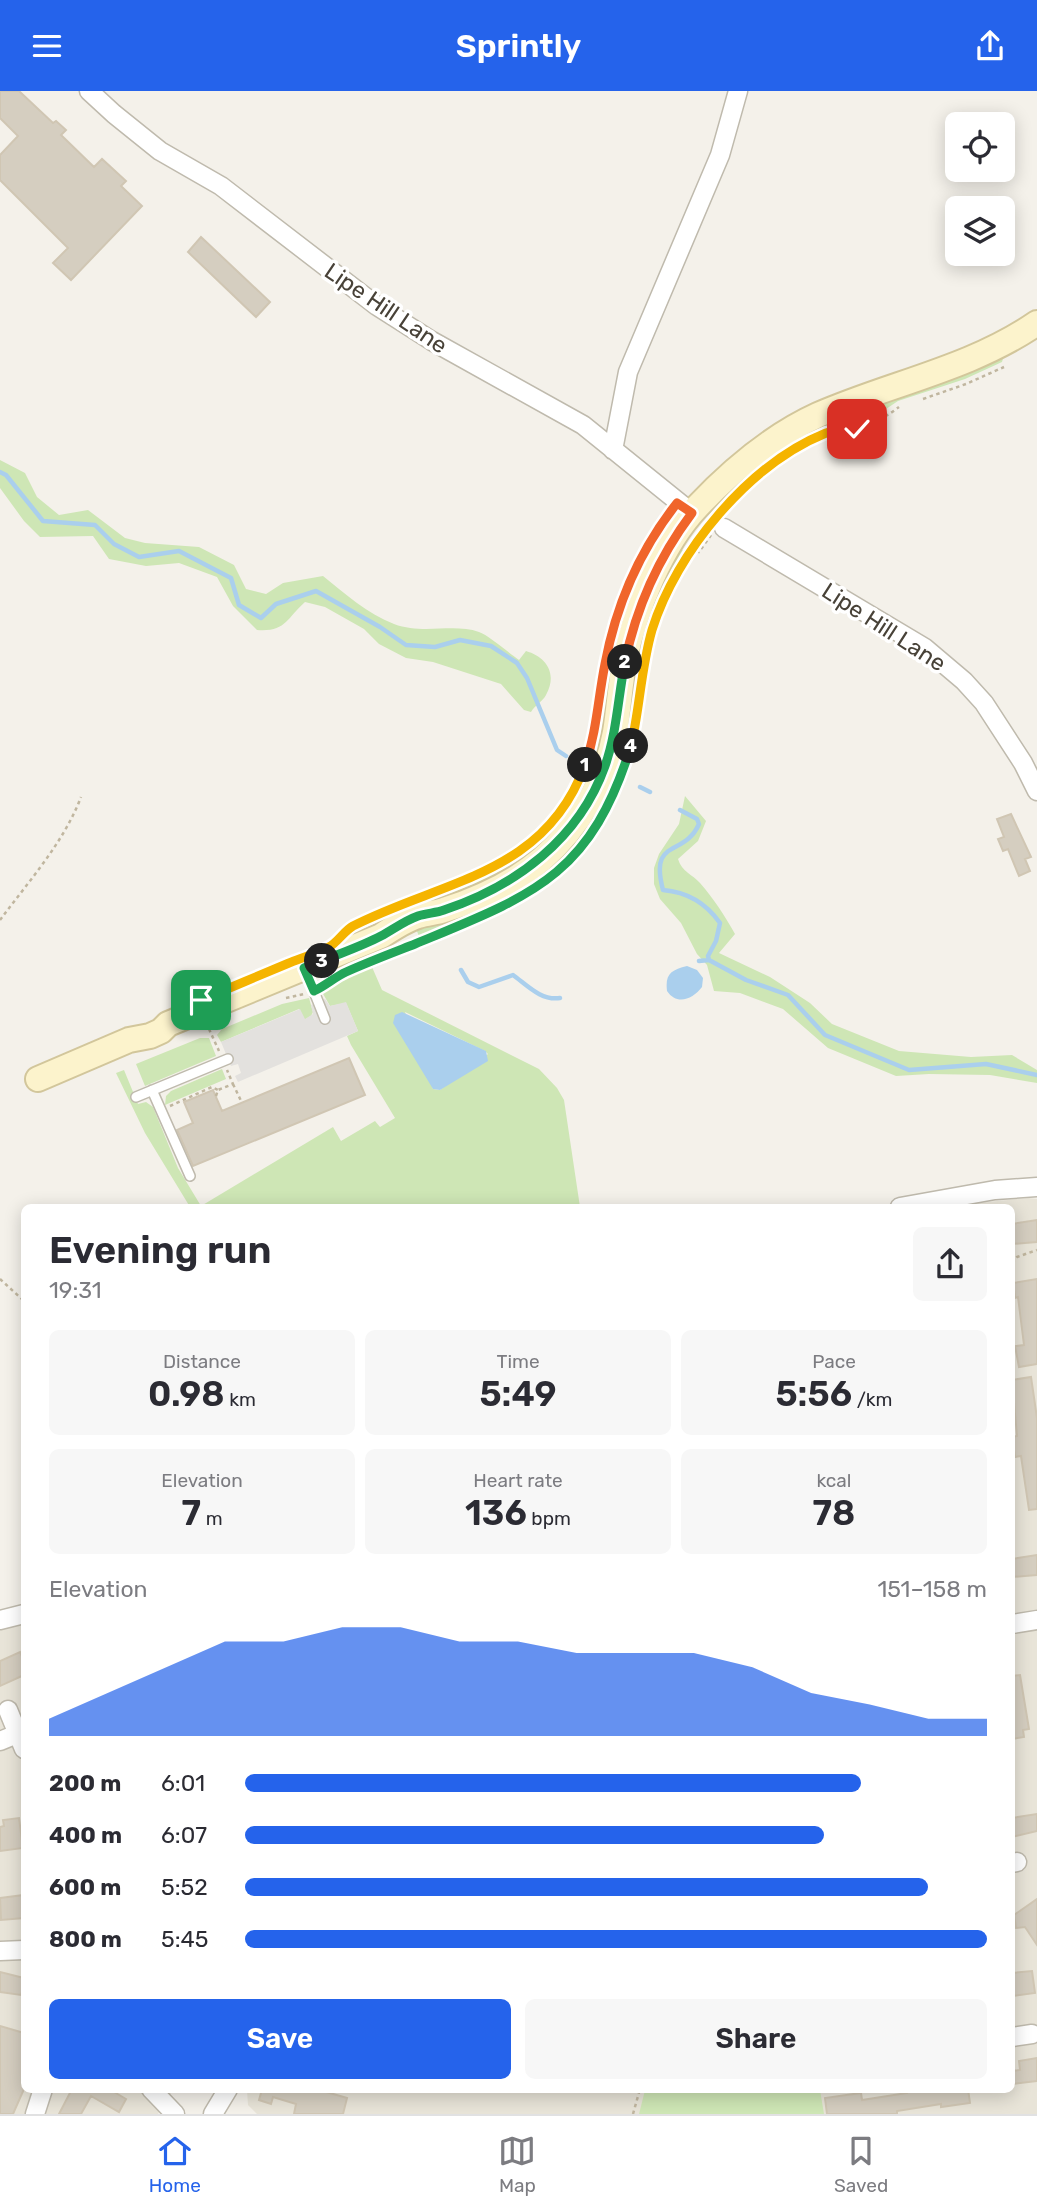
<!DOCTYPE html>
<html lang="en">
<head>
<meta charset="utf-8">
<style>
	body { margin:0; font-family:Rubik,sans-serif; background:#f7f7f7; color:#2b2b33; height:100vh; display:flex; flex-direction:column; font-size:26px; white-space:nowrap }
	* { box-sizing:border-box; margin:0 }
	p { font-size:23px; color:#7c7c81 }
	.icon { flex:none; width:38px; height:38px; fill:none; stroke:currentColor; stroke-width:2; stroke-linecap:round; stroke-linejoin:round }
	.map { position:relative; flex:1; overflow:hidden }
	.panel { position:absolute; left:21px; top:1113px; width:994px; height:889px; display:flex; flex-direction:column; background:#fff; border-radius:10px; box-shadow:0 4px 18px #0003 }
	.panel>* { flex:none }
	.buttons { position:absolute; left:945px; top:21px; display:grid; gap:14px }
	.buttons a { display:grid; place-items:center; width:70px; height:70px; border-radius:10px; background:#fff; box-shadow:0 4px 18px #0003; font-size:35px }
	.pin { position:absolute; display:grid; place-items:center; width:60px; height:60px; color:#fff; margin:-30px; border-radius:14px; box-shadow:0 4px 10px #0006 }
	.km { position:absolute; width:35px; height:35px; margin:-18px; border-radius:50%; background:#222; color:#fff; font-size:19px; line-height:35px; text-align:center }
	.round { display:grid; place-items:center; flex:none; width:74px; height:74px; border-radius:10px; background:#f7f7f7 }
	.overview { display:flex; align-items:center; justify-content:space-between; height:119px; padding:0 28px }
	h1 { font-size:38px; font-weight:600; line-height:52px }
	.stats { display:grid; grid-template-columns:repeat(3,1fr); gap:10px; height:119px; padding:7px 28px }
	.stats div { display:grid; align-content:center; border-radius:10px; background:#f7f7f7; text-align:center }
	.stats b { font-size:35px; font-weight:600 }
	.stats small { font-size:19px; font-weight:400 }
	.stats p { font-size:19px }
	.chart { height:196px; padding:14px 28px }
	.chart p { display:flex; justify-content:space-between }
	.chart svg { width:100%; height:126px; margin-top:7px; fill:#2563eb; opacity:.7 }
	.primary-button { display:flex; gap:14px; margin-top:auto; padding:14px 28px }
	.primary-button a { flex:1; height:80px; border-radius:10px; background:#2563eb; color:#fff; font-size:28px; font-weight:600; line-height:80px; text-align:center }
	.primary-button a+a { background:#f7f7f7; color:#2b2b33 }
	ul { padding:0 28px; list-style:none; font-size:23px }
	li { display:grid; grid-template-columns:112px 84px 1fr; align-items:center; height:52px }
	li i { height:18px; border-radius:9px; background:#2563eb }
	header { display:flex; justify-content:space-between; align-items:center; height:91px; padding:0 28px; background:#2563eb; color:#fff; font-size:32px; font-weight:600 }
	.menu { display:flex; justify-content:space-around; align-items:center; height:98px; border-top:2px solid #e1e1e2; background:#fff; font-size:19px; color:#7c7c81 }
	.menu a { display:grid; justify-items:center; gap:4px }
	.menu .on { color:#2563eb }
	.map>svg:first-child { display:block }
	.residential { fill:#e8e4d8 }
	.green { fill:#cee6b5; fill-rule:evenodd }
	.parking { fill:#e3e1de }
	.water { fill:#aacfed }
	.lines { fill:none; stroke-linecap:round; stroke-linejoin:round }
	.stream { stroke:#aacfed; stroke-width:4.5 }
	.building { fill:#d5cec0; stroke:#d0c6b3; stroke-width:2 }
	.lane-casing { stroke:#bfbaad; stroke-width:12 }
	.street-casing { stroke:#bfbaad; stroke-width:21 }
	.secondary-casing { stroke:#d2c69b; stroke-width:28 }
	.path { stroke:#c0b69f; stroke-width:2.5; stroke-dasharray:3.5 3.5; stroke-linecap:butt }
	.lane { stroke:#fff; stroke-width:9 }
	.street { stroke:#fff; stroke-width:18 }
	.secondary { stroke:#fcf3cc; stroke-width:24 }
	.split-1-casing { stroke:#fff; stroke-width:14 }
	.split-2-casing { stroke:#fff; stroke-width:14 }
	.split-3-casing { stroke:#fff; stroke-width:14 }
	.split-4-casing { stroke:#fff; stroke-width:14 }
	.split-5-casing { stroke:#fff; stroke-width:14 }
	.split-1 { stroke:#f5b400; stroke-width:9 }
	.split-2 { stroke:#f0652b; stroke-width:9 }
	.split-3 { stroke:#22a559; stroke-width:9 }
	.split-4 { stroke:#22a559; stroke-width:9 }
	.split-5 { stroke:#f5b400; stroke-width:9 }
	.labels { text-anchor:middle; stroke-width:7; stroke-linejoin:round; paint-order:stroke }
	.street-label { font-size:23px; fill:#484238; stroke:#fff }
</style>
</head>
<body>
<header><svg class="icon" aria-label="menu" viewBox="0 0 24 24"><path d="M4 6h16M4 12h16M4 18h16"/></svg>Sprintly<svg class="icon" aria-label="share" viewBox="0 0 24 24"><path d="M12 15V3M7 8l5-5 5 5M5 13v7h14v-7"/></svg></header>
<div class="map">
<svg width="1037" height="2023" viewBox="0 0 1037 2023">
	<rect width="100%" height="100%" fill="#f4f1ea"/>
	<path class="residential" d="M1029,1107L1037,1108V2023H257L248,2014L247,1999L1012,1998V1116H938Z
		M24,1532V1998L173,1999L158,2023H0V1537Z"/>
	<path class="green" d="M1005,261L1002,271L965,288L898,310L871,328L872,314Z
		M0,369L25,382L37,406L59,424L88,419L125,447L145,452L199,456L234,474L246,498L266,503L283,492L323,485C344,502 368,523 394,533C423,544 453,532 479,541C488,544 509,562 519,569L526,560C546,566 558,582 546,604C543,610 535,614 531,621L524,619L501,593L433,571L406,567L379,553L364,538L325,516L305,511C286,528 286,541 257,539L233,515L217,486L179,472L146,475L109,468L93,445L40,446L24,430L0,397Z
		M658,444L665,448L589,692L557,742L498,788L407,819L408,815C446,800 486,787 519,764C558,736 588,687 598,640C603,614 603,587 609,561C619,519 636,480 658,444Z
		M678,457L684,460C662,497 645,537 638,579C634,598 633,618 630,637C619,704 576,769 516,803C486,820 451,832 419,845L413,831L571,748L637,552Z
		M685,705L706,730L698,750L678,768C682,781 692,783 700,792C714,808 725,825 735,843L719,862L770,886L810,912L832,933L899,960L971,966L1012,964L1037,979V992L990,984L929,983L896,985L828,957L783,918L740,902L714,900L707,874L697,863L681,832L660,808L654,793V777L659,763L679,733Z
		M372,876L382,899L539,978L557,997L564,1009L580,1116H190L145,1042L116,982L124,979L138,1013L146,1011L153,1016L178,1077L201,1115L333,1036L341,1050L375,1030L380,1036L395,1027L351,954L347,945L358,940L346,912L330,915L322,901L343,888ZM405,921L485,960L488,963L440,999L433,998Z
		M309,907L313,921L311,925L304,929L299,918L221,951L217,944L222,938L282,913Z
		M200,947H209L216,965L145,995L136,973Z
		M222,978L226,988L165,1014L166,1005L171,1000Z
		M645,1999H820L824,2023H639Z"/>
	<path class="parking" d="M325,908L330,915L346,911L358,940L238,991L235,985L241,982L238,973L231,975L221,951L300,918L305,928L313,923L311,914Z"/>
	<path class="water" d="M687,875L697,879L703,887L702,896C693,908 677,915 667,900C665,883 671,879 687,875Z
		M402,921L486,960L488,970L440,999L433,998L393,932L395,924Z"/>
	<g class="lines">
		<path class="stream" d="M0,381L6,384L43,430L95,434L114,453L139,466L179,460L231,487L239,514L261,527L276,513L316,500L380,536L406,554L435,556L460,549L491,555L517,572L527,587L557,659L566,665
			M640,696L650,701
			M680,719L697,728L699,733C684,767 649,746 663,799C687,801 706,812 720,832L716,850L708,865L709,869L746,889L788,904L825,944L909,979L986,973L1037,984
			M699,870L709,869
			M461,879L468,891L479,896L513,884C527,894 541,910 560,907"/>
	</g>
	<path class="building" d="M0,0H19L53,32L56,30L66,39L61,44L94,76L102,68L126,90L121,95L142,115L71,189L53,172L68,157L0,89V64L18,45L0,27Z
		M201,146L270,211L256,226L188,161Z
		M1011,723L1031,766L1025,768L1030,780L1019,785L1008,758L1003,760L998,748L1004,746L997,728Z
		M349,967L365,1004L193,1075L177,1039L193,1032L184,1011L213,999L222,1020Z
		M1037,1129V1151L1012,1153V1133Z
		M1037,1188V1273L1019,1276L1015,1255L1024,1254L1018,1206L1015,1207L1013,1192Z
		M1031,1286L1037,1327V1418L1029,1419L1021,1365L1015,1366L1012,1346L1017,1345L1012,1289Z
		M1037,1464V1484L1012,1486V1468Z
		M20,1561L24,1570V1584L0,1595V1570Z
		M1020,1584L1029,1638L1023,1639L1024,1646L1012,1648V1585Z
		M1037,1723V1740L1012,1746V1727Z
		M19,1727L23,1757L0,1760V1736L4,1735L3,1729Z
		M24,1804V1827L1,1829L0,1807Z
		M1037,1808V1854L1025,1836L1016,1837L1014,1824Z
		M1032,1880L1035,1902L1012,1905V1882Z
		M0,1881L24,1887V1901H22L21,1904L0,1901Z
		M0,1935L24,1942V1998L13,2023H0Z
		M1037,1967V1990L1012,1993V1980L1020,1979L1019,1970Z
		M72,1998H109L126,2008L119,2021L91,2005L81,2023H59Z
		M259,1998H316L347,2007L343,2023H294L296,2013L273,2006L271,2013L259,2009L261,2002Z
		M906,1998H968L970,2012L941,2016V2013L897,2020V2023H827L825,2007L861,2002L862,2009L907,2002Z"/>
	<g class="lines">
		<defs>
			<path id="lane" d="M305,878L325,928
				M152,999L190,1085
				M136,1006L228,968"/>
			<path id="street" d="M89,0L114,23L160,60L221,95L377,215L432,250L583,334L692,422
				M613,359L628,281L720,64L738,0
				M724,437L925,557L964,590L984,612L1023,672L1037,700
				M900,1116L995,1099L1037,1096
				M0,1529L24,1523
				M1012,1533L1037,1529
				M8,1619L24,1658
				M0,1650L17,1643
				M1012,1772L1017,1771
				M0,1860L24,1859
				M1012,1946L1032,1943
				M151,1998L175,2023
				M35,2023L43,1998
				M213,2023L228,1998"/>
			<path id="secondary" d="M38,988L129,949L150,945L161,940L168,933L381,845C393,837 405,829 418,825C427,822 436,822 444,819C478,808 515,791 542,768C578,737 607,688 615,641C619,617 620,592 625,568C635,519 662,453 697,416C732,379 772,345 818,324C891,292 970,278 1037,232"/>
		</defs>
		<use href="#lane" class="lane-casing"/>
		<use href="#street" class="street-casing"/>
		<use href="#secondary" class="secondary-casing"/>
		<path class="path" d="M923,308L966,293L1004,276
			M832,341C859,339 878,332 899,316
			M689,458L699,461L711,444
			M0,829C29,790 64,751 81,706
			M395,861L441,842
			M323,896L338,886
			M286,907L304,903
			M209,938L219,960
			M233,993L242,1012
			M216,1005L218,999L233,993L227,979
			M170,1015L212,996L218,999
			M1012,1172L1017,1166L1037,1159
			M0,1188L24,1210
			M633,2023L640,1998"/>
		<use href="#lane" class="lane"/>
		<use href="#street" class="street"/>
		<use href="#secondary" class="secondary"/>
	</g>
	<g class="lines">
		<defs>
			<path id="split-1" d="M201,909C230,897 260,884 289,872C302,867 317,862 329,856C338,851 344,840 353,835C443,789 545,784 585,674"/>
			<path id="split-2" d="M585,674C597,640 598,607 605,573C616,514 640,459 677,412L692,422C659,466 636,517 625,571"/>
			<path id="split-3" d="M322,870C341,862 362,855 381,845C394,838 404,830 418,825C427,822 436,822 444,819C516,795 579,748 605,675C617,641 618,606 625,571"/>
			<path id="split-4" d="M322,870L304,877L314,900C325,895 335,886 346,881C368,871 392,862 415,853C533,804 590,786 631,655"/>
			<path id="split-5" d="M631,655C640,616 641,577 652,539C676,461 749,373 826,342C835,339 847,340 857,338"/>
		</defs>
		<use href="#split-1" class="split-1-casing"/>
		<use href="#split-2" class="split-2-casing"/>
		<use href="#split-3" class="split-3-casing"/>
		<use href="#split-4" class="split-4-casing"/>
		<use href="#split-5" class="split-5-casing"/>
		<use href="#split-1" class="split-1"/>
		<use href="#split-2" class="split-2"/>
		<use href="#split-3" class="split-3"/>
		<use href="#split-4" class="split-4"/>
		<use href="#split-5" class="split-5"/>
	</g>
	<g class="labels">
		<g class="street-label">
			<text transform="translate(386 217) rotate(34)" y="8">Lipe Hill Lane</text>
			<text transform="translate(884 536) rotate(33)" y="8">Lipe Hill Lane</text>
		</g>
	</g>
</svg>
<div class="buttons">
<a><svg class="icon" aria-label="locate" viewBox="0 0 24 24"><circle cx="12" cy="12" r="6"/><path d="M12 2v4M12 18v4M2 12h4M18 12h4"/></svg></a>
<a><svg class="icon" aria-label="layers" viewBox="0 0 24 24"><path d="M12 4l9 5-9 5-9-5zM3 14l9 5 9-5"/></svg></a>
</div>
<div class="pin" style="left:201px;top:909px;background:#1e9e55"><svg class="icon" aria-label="arrive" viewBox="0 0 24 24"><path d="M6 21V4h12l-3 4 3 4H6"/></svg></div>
<div class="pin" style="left:857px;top:338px;background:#d93025"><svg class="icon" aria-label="check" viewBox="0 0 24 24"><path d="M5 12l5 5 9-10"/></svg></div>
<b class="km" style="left:585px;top:674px">1</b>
<b class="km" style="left:625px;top:571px">2</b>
<b class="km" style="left:322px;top:870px">3</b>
<b class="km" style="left:631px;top:655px">4</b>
<section class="panel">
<div class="overview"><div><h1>Evening run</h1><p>19:31</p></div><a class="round"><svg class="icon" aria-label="share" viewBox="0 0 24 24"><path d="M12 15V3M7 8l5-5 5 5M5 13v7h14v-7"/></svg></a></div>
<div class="stats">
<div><p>Distance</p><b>0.98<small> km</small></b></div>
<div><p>Time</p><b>5:49</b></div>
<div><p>Pace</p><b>5:56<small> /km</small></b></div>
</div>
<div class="stats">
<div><p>Elevation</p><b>7<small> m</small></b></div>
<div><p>Heart rate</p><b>136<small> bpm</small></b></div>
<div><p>kcal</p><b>78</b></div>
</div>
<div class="chart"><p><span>Elevation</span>151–158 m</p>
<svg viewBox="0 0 160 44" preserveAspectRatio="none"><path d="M0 44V38L10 29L20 20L30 11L40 11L50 6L60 6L70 11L80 11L90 15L100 15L110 15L120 20L130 29L140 33L150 38L160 38V44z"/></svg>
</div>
<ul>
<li><b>200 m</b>6:01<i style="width:83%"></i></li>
<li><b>400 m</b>6:07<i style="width:78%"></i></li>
<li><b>600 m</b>5:52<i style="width:92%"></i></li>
<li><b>800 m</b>5:45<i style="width:100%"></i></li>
</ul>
<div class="primary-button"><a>Save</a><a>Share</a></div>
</section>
</div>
<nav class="menu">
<a class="on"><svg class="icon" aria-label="home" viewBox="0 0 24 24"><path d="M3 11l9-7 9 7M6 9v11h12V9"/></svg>Home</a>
<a><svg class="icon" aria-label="map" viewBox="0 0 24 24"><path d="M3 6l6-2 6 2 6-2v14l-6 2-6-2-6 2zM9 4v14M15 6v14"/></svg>Map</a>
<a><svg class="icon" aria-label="saved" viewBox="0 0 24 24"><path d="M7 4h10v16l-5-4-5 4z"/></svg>Saved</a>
</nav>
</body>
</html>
